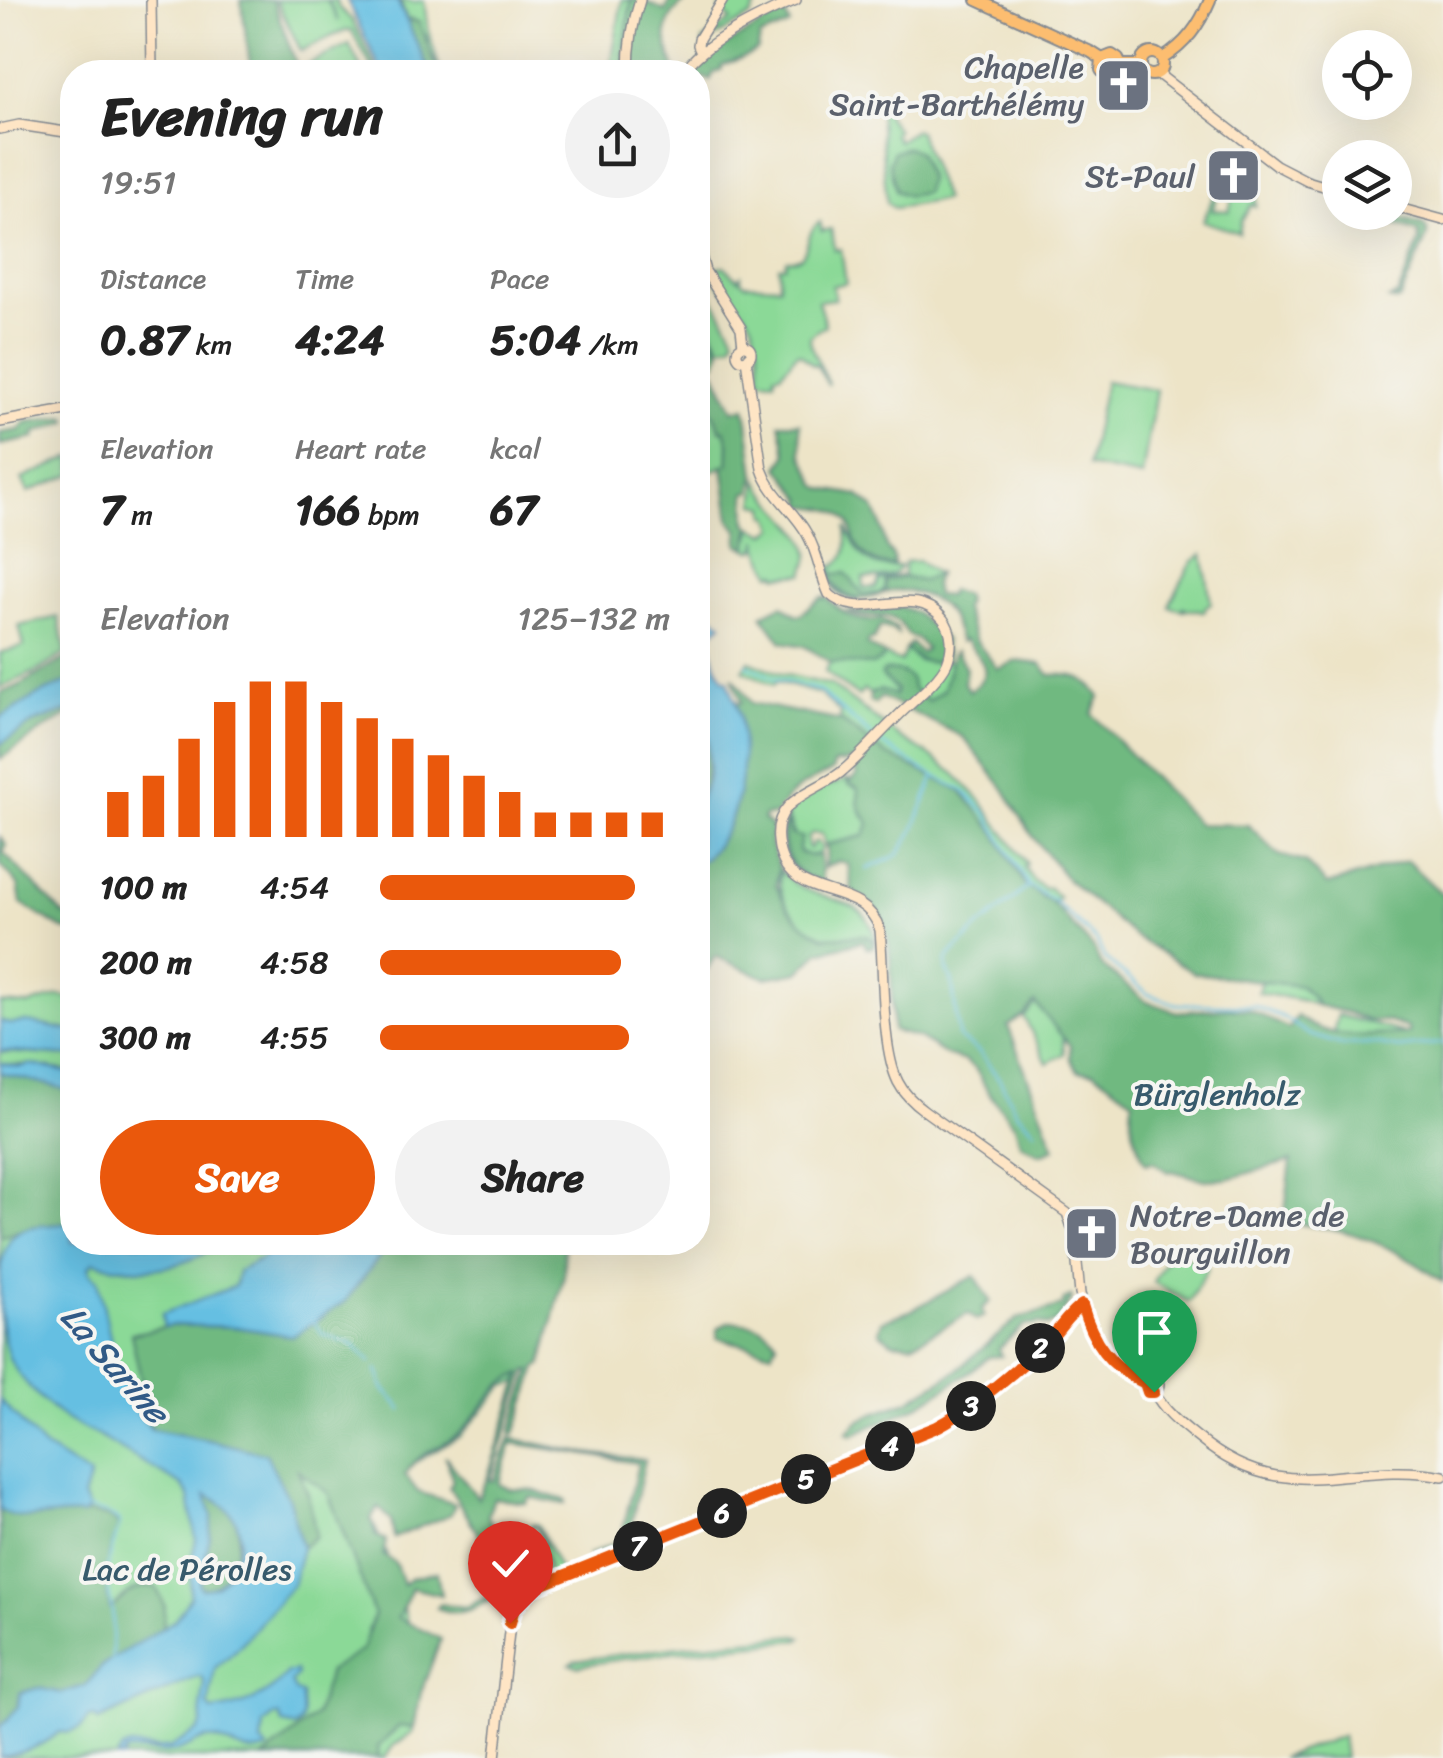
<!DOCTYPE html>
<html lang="en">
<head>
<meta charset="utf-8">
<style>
	body { margin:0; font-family:Sriracha,sans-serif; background:#f2f2f2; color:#222; height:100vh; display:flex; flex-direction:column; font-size:38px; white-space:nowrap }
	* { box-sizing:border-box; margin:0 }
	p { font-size:32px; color:#767676 }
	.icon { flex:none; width:55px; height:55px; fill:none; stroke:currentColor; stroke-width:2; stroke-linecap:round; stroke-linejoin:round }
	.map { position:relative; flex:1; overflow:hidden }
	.side { position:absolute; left:60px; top:60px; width:650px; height:1195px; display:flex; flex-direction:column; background:#fff; border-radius:40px; box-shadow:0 10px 40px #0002 }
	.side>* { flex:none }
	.controls { position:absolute; left:1322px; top:30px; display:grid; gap:20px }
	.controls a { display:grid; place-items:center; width:90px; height:90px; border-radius:50%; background:#fff; box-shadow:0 10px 40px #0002; font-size:50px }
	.pin { position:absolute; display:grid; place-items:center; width:85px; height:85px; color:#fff; margin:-102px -42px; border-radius:50% 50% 50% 0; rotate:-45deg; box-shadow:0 0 10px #0007 }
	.pin .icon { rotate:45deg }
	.km { position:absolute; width:50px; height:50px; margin:-25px; border-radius:50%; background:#222; color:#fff; font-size:28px; line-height:50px; text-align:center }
	.round { display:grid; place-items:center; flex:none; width:105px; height:105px; border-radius:52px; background:#f2f2f2 }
	.head { display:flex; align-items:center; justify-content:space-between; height:170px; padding:0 40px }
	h1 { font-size:55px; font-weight:800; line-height:75px }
	.figures { display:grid; grid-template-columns:repeat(3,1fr); gap:15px; height:170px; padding:10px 40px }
	.figures div { display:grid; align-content:center }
	.figures b { font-size:42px; font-weight:800 }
	.figures small { font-size:28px; font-weight:400 }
	.figures p { font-size:28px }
	.chart { height:280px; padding:20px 40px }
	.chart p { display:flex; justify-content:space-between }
	.chart svg { width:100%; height:180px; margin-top:10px; stroke:#ea580c; stroke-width:6 }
	.primary-button { display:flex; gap:20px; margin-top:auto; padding:20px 40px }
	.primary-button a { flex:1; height:115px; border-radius:60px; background:#ea580c; color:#fff; font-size:40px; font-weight:800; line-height:115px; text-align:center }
	.primary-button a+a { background:#f2f2f2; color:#222 }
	ul { padding:0 40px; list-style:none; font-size:32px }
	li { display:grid; grid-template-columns:160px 120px 1fr; align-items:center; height:75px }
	li i { height:25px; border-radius:12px; background:#ea580c }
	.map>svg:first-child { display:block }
	.green { fill:#8bd997; stroke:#53847a; stroke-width:2.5 }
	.forest { fill:#70b980; stroke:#46746f; stroke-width:2.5 }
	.water { fill:#65bfe2; stroke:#4077a0; stroke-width:2.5; fill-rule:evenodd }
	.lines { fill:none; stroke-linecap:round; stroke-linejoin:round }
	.stream { stroke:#65bfe2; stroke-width:2.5 }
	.secondary-casing { stroke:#848a92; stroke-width:12 }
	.primary-casing { stroke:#848a92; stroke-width:14 }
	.secondary { stroke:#fee5c5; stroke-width:9 }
	.primary { stroke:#fcbd6f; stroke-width:10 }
	.route-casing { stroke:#fff; stroke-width:20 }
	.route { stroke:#ea580c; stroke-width:12 }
	.labels { text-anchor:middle; stroke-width:8; stroke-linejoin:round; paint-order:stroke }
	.worship-label { font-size:32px; fill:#5b616d; stroke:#f6f6f2; text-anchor:end }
	.park-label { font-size:32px; fill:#375a6c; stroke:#f6f6f2 }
	.water-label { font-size:35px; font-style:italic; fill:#315a86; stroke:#f6f6f2 }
</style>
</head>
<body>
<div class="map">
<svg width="1443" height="1758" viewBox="0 0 1443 1758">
	<rect width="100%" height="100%" fill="#f6f6f2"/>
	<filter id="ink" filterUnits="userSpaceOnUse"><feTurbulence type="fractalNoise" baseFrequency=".01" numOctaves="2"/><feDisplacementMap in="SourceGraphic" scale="20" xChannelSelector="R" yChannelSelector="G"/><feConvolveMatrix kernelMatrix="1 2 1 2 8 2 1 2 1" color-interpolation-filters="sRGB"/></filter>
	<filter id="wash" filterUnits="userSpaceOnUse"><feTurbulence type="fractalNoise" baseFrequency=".0048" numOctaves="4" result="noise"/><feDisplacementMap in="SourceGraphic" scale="40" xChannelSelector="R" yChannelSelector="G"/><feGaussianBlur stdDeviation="2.25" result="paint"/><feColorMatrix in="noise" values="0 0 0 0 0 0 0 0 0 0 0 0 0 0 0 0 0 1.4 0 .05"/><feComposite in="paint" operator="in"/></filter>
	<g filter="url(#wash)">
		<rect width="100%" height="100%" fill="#ede4c7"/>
		<path class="green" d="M276,0H327L338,21L328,0H336L339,8L352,20L378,72H374L351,30L343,31L301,51Z
			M397,0L414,2L424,0L428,29L438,63L436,64L429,49L427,37L412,19L405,21Z
			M622,0H631L623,55L624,72H610Z
			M726,0H759L751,16L703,44V41L731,20L720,10Z
			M349,44L363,72H305L303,67Z
			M883,98L887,117L897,130L893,133L898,141L915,130L919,132L944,200L894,208L887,203L879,113Z
			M1252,170L1259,173L1256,186V206L1251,205L1241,222L1239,233L1203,221L1214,195L1217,198L1212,210L1229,211L1233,195L1241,198Z
			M698,196L706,223L712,268L724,266L738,279L741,276V281L745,284L779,286V266H785L786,260L796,259L802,256C810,244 807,230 820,222L822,231L831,229L835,250L841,249L846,283L832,286L835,299L818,301L825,325L810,336C809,350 825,370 828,385L816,364L813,365L801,354L797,353L781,373L775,374L774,380L760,379C761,362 758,331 749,318C740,304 725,295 717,281C703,256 697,224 698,196Z
			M701,277L732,331L735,338L732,344L721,347C709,323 697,304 701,277Z
			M1105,381L1156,390L1142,477L1088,466Z
			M698,384L721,429H725L729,444L728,465L698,475Z
			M72,457V475L28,492L22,479Z
			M758,479C769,505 804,526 809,552C810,560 806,566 804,574L778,576L777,573L772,574L759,549L758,539V546L754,551L747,549L753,527L766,534L775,528L770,516H767L766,506L755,504Z
			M846,527C859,554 868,571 901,566C894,579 877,578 863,578L864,588H876L879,580L903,575L905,562L918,561L937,574L922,581L902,577L879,594H863L846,576L833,574L832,569L828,570C828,589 843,597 860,602C835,597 833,592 825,568L837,565V563C850,556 847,538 846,527Z
			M1203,554L1211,603L1205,607L1204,612H1201L1200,610H1185L1186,608L1183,607V610L1170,607L1171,602L1192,562Z
			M58,617L66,653L37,671L0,688V653L24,646L19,626Z
			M906,649L918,661H951L943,690L928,701L912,688L896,690L895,696L881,690L870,694L864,690L858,696L825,672L830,662L880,661L885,655L901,662Z
			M749,661L782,674L831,685L902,739L926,753L955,774L981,801L1027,864L1024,867L1034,881L1045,889L1048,887L1059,898L1053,904L1025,885L995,832L961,791L884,753L841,721L840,712L820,694L777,682L773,685L743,670Z
			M846,779L848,784C866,790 855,793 859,806C860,812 867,818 870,824L864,836L825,845L822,834L813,833L808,837V847L811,848L813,843L817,841L822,847L820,854L806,856L799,850L789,820L783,840L790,863L821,882L823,881L828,887C815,883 802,879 793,869C776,851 778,819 797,803C804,797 816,790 824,787C832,784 838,784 846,779Z
			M781,871C814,910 868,886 876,943L866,935C854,936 838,939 826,937C802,933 772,896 781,871Z
			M1261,981L1301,986L1316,1001V1005L1300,1000L1258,993Z
			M59,996L72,998V1031L27,1022L9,1024L0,1021V1003L28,1005Z
			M1037,1001L1067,1036L1063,1040L1064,1054L1047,1063L1024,1017Z
			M1338,1015L1408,1034L1351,1037L1333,1033Z
			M0,1052L72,1056V1073C60,1069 49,1068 36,1066C23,1063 14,1067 0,1063Z
			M72,1199V1242L545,1243L548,1278L555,1290L554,1295L545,1298L521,1381L504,1386L461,1436L360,1494L385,1550L410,1631L413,1733L393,1746L385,1758H0V1214Z
			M1172,1249L1208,1268L1189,1302L1153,1282Z
			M532,1524L538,1525L561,1573L525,1587L519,1583L509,1562L514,1560L520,1573L530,1570L532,1574L545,1573V1570L548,1568L540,1548L544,1545L536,1526L531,1527Z
			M796,1635L802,1637L799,1640L671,1652L577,1666L570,1664L574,1661L671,1647Z
			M1342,1736L1345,1758H1281Z"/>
		<path class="forest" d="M241,0H273L298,69L297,72H251Z
			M397,0H400L407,20L419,22C426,36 428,50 435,64L438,63L442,72H430Z
			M631,0H642L665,11L671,0H688C657,20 665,45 676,72H624L623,55Z
			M784,12L790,25L760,37L758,50C748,58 734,60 721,66L722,69L714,73L710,80L698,76V72H692L707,56Z
			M908,147L918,152L929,180L924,193L908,196L896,191L889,163L894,151Z
			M1372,213H1383L1424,225L1427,230V236L1400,299L1395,301L1389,299L1398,295L1419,241L1418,232L1387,222Z
			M698,268C699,280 697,291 699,303C702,320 713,336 721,351L717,362L698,372Z
			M714,369L733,410L745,408L747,414L755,475L752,491L746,493L747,523L751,526L747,549L739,544L738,530L730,520L723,466L728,464L729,444L725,430H721L698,384V376Z
			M67,417L68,422L35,433V438L0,445V433L19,430L26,422Z
			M780,423H800L802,454L818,486L824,489L858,495L873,507L880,521L886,547L893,556L894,565C878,567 863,557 855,542C852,535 853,526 847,520C838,508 816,507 802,506L804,500L779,467L787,455Z
			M830,569L834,574L846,573L863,594H879L885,591V580L902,577L922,581L937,574L934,585L936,595L948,596L950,590L964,595L966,602L963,607L975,640L998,669L1016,661L1041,664L1050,675C1075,674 1086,676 1100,697L1092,714L1198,824L1248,825L1279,855L1305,862L1327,885L1407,861L1443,895V1282C1412,1259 1376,1239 1338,1230C1320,1226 1302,1226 1284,1220L1291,1161L1227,1179L1205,1180L1172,1171L1168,1172L1153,1161L1146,1163C1137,1147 1127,1118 1133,1100L1094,1072L1078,1071L1070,1058V1046L1035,1003L1025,1015L1008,1026L1055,1148L1041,1154L1020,1143L1015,1126L988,1092L976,1070L965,1061L946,1055L919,1038L893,1031C891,1001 894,935 878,912C871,902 863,898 852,892L848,864L839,861L824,868L827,851L825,845L864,836L869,824C867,818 861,812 859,806C855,793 866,790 848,784L846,779L851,781L857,775L850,760L842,763L838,762L833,765V770L830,772C806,783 788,791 776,815L765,816L763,819L772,827L771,845L779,868L776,885L787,907L802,923L824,937L866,935L874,943L873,947L867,948L863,941L819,952L799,972L765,978L715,956L708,969L698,967V863C744,832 750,749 735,700L739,703L742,702L732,677L741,687L751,703L841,721L884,753L961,791L995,832L1025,885L1053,904L1094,949L1100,964L1146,1001L1177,1012L1229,1008L1250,1010L1289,1029L1297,1016C1329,1041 1369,1036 1408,1033V1028L1386,1021H1368L1349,1013L1316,1005V1001L1301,986L1194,973L1133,935L1067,879L1033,837L1004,789L963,737L881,697L875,704L870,702V694L881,690L895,695L896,690L881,675L884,671C896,670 913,672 912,688L928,701L943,690L953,654L956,651L966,668L964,684L970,691C997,671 981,661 965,640L960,642C955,629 953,616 943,607C930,595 908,589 891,591C883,592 877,597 868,598C849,602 831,589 830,569Z
			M822,597L824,599L826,597C843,614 857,624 881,619L896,628L899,635L893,630L880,626L874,639L868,641L867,645L885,655L880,661L872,665L830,662L804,646L782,642L762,615L782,605L795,614L800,615Z
			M901,607L915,612L944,639L945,649L947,652L946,660C927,665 919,662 906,649L911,643L921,653L926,648L917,639L909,636C888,600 872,627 847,610L858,612Z
			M72,655V680L38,695L0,718V693L16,687Z
			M72,709V713L46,728L0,759V744L35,722Z
			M703,721C713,751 710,774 698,803V727L700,726L699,723Z
			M787,819L792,835L802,837L799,849L801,853L812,856L820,854L822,882C791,877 778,848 787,819Z
			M0,837L6,844L3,852L64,915H72V932L61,928L21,904L18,885L0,864Z
			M0,1072C24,1080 49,1082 72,1092V1223L32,1227L0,1237Z
			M390,1243H564V1275L542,1365L537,1368L515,1434L512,1435L511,1431L531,1370L526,1372L490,1480L494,1481L510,1438L579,1452L645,1460L624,1558L611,1564L612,1551L592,1558L589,1555L621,1540L638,1463L512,1443L499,1484L510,1489L531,1490L566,1500L565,1504L529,1497L526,1503L494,1498L488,1515L502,1550L519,1583L511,1587L507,1596C477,1600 470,1621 437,1608L440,1604L466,1607L505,1587L474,1527L449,1487L453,1480L445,1456L478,1498L487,1479L521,1374C492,1384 482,1413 460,1433C440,1451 421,1448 405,1475L418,1492L455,1504L451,1514L394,1538L391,1521L379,1507L371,1518L375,1535L386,1540L383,1555L396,1564L403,1585L411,1578L437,1572L441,1595L412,1588L398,1618L441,1639L421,1692L414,1728L399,1726L378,1747L379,1758H263L316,1715L329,1671L362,1650L374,1614L328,1493L298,1470L308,1494L316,1536L302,1548L289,1500L213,1441L152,1430L131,1334L174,1325L236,1327L293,1336L345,1301Z
			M975,1276L991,1301L982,1309L984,1316L976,1320L968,1314L912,1344L892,1342L879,1332L882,1321L910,1311Z
			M1071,1297L1072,1300L1057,1322L1047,1326L1037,1323L1036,1325H1024L999,1349L1002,1356L989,1357L963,1377L916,1407L852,1435L847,1433L857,1422L874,1413L908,1401L955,1372L1017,1319L1062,1306L1064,1300Z
			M728,1322C748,1322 766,1325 777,1342L772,1352L717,1338L718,1329Z
			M206,1494C217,1501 229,1507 235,1519C244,1539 234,1572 216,1585C212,1588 206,1588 201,1588L199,1584L212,1517Z
			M0,1510C34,1530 89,1498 119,1524C117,1535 112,1545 109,1557C105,1575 107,1591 110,1609C125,1597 134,1583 156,1587L165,1606L163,1629L104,1664L85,1686L61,1693L38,1688L20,1693L18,1707L0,1728Z"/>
		<path class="water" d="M347,0H397L430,72H382Z
			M698,610L715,617L722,624L710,634C712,652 714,666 725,680L727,679C731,691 738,704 740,717C748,763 739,835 698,863V803L707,781L709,768L708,737L698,706Z
			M72,680V709L35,722L0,744V718L38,695Z
			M0,1021L9,1024L27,1022L72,1031V1056L0,1051Z
			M0,1063L20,1067L31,1064L72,1073V1092C49,1083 25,1080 1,1073Z
			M72,1223V1242L222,1243C179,1271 143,1275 94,1262L89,1267L90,1273L98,1280L113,1351L134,1408L151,1429L213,1441L266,1454L289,1500L302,1548L292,1585L236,1650L215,1668L208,1706L212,1711C241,1707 270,1698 287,1673L296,1671L297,1675L291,1682L295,1691L302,1695C301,1706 307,1719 296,1727L283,1724L279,1716H274L264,1724L262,1743L268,1749C252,1758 234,1746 218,1740C203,1735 193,1746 180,1750C161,1756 143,1748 125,1752L123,1758H117L122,1749L130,1746L156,1749L171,1747L198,1731L202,1724L201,1706L205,1684L202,1677H196L98,1721L94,1717L89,1718C82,1729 72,1734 59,1732C44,1747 19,1753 0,1758V1728L18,1707L20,1693L38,1688L62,1693L85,1686L104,1664L175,1620L190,1597L191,1561L196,1540L189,1496L182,1485C157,1471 133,1456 109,1442C96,1434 81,1428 68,1420C47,1407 22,1382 10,1360C0,1336 0,1304 0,1277C5,1221 25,1228 72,1223ZM206,1495C222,1502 238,1515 240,1535C241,1549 229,1576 217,1585C212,1588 207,1588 201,1588L199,1584L210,1537L212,1517Z
			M284,1242L390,1243L345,1301L293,1336L236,1327L174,1325L164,1327L162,1314L235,1286L238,1271L263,1258L267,1251Z
			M0,1400L44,1447L90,1476L83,1498L89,1509L83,1515C55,1512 27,1525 0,1510Z"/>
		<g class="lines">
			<path class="stream" d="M747,665L775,679L818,690L873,737
				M879,742L923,770L964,791L986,813L1029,886L1054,901L1097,941L1104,958L1148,994L1176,1004L1254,1006L1283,1017L1310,1035L1343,1045L1371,1043L1398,1048L1443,1043
				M867,869L898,855L913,832L934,778
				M1029,886L978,928L947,959V969L952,981L959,1038L979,1052L1000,1080L1016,1112L1036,1131
				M314,1322L323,1334L353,1344L371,1362
				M376,1369C382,1376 380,1382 384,1389C388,1395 396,1400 402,1410
				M90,1509C100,1512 114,1514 120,1523L108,1563L107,1582L113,1617L112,1658"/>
		</g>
	</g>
	<g filter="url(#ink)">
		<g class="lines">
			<defs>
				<path id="secondary" d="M151,0L152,72
					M701,52L698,45L699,39L723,0
					M629,72C629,47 632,24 640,0
					M684,72C701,43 765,13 796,0
					M1158,74L1276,165L1307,181L1340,191
					M0,129L19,125L72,133
					M1395,207L1443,220
					M698,246L705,271L741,328L743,346
					M737 353a7 7 0 1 1 14 0a7 7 0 1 1-14 0Z
					M746,359L762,469C771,496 794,510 807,534C818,553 820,575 829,594C862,625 913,580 943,619C953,631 953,648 947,663C938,682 910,703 895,719C877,736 860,757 840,773C814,793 773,798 778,841C784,908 863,876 880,930C884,970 881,1048 898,1082C904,1094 914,1103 925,1111L1067,1213L1074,1233L1080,1294L1095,1341C1107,1358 1126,1375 1145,1383
					M0,422L72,409
					M1154,1392L1158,1390L1159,1384L1154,1379H1150L1145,1383L1146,1390L1154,1392C1164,1411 1181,1424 1197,1437C1287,1512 1347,1458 1443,1476
					M495,1758L510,1623L514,1608L527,1591L937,1427C976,1407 1018,1370 1050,1339C1061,1328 1069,1313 1082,1305"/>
				<path id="primary" d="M977,0L1091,52L1102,59
					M1141 64a11 11 0 1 1 22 0a11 11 0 1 1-22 0Z
					M1102,59L1112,55L1118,59L1121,65H1141
					M1102,59L1101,70L1106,76L1117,75L1121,65
					M1162,59C1186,44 1199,26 1210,0"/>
			</defs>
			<use href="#secondary" class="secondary-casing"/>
			<use href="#primary" class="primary-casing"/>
			<use href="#secondary" class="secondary"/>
			<use href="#primary" class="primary"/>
		</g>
	</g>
	<g class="lines" filter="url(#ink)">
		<defs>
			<path id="route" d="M510,1623L514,1608L531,1589L937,1427C975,1407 1018,1369 1050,1339C1061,1328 1069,1313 1082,1305C1092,1341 1109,1367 1145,1383L1148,1392H1154"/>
		</defs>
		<use href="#route" class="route-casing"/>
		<use href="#route" class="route"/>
	</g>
	<defs>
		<symbol id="church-square" viewBox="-11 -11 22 22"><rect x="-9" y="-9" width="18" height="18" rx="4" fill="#6b7280" stroke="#f6f6f2"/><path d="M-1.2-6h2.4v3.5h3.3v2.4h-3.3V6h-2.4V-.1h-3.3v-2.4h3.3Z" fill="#fff"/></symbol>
	</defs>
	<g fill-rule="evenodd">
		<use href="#church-square" x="1092" y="54" width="63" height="63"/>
		<use href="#church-square" x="1202" y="144" width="63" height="63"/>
		<use href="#church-square" x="1060" y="1202" width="63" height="63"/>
	</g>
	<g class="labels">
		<g class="worship-label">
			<text x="1084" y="78">Chapelle<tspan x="1084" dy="37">Saint-Barthélémy</tspan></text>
			<text x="1195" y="187">St-Paul</text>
			<text x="1130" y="1226" text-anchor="start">Notre-Dame de<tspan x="1130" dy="37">Bourguillon</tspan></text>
		</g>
		<g class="park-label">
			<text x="1217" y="1105">Bürglenholz</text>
			<text x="187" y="1580">Lac de Pérolles</text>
		</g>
		<g class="water-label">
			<text transform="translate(115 1364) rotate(49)" y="12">La Sarine</text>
		</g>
	</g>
</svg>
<div class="controls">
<a><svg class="icon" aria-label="locate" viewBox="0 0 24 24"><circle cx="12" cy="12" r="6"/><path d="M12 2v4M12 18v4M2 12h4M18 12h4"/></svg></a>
<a><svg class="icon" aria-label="layers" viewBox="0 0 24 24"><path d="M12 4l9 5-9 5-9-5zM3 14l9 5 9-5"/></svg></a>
</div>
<div class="pin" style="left:1154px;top:1392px;background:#1e9e55"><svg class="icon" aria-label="arrive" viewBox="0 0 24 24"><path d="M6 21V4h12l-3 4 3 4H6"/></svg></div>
<div class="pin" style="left:510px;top:1623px;background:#d93025"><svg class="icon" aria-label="check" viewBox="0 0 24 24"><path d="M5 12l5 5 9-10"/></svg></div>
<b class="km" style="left:1040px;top:1348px">2</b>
<b class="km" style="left:971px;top:1406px">3</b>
<b class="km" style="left:890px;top:1446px">4</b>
<b class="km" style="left:806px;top:1479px">5</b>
<b class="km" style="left:722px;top:1513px">6</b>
<b class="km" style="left:638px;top:1546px">7</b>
<section class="side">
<div class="head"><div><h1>Evening run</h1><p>19:51</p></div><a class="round"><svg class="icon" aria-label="share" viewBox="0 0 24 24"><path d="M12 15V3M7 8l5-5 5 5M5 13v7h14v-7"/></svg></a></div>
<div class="figures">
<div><p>Distance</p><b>0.87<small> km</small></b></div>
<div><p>Time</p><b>4:24</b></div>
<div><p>Pace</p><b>5:04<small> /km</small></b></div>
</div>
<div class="figures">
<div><p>Elevation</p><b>7<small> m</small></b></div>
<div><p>Heart rate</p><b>166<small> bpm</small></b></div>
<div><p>kcal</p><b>67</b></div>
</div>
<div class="chart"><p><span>Elevation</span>125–132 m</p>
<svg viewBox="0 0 160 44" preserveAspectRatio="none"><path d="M5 44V33M15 44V29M25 44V20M35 44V11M45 44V6M55 44V6M65 44V11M75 44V15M85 44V20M95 44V24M105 44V29M115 44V33M125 44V38M135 44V38M145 44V38M155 44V38"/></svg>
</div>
<ul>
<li><b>100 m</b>4:54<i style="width:88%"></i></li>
<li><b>200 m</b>4:58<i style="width:83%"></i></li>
<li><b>300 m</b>4:55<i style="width:86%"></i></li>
</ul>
<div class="primary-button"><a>Save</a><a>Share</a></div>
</section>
</div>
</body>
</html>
